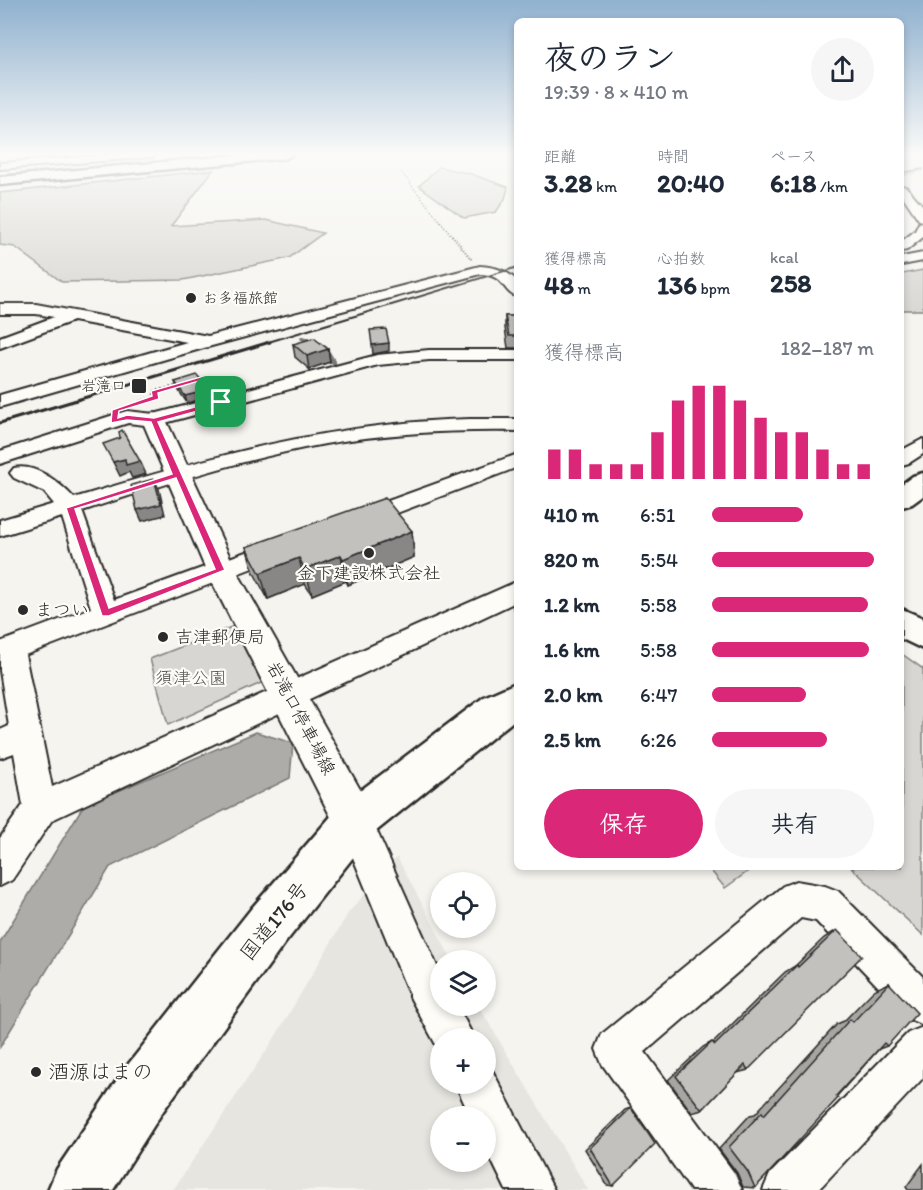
<!DOCTYPE html>
<html lang="ja">
<head>
<meta charset="utf-8">
<style>
	body { margin:0; font-family:Itim,"Klee One",sans-serif; background:#f6f6f7; color:#1f2937; height:100vh; display:flex; flex-direction:column; font-size:22px; white-space:nowrap }
	* { box-sizing:border-box; margin:0 }
	p { font-size:20px; color:#747a83 }
	.icon { flex:none; width:33px; height:33px; fill:none; stroke:currentColor; stroke-width:2; stroke-linecap:round; stroke-linejoin:round }
	.map { position:relative; flex:1; overflow:hidden }
	.sheet { position:absolute; left:514px; top:18px; width:390px; height:852px; display:flex; flex-direction:column; background:#fff; border-radius:9px; box-shadow:0 3px 9px #0003 }
	.sheet>* { flex:none }
	.tools { position:absolute; left:430px; top:872px; display:grid; gap:12px }
	.tools a { display:grid; place-items:center; width:66px; height:66px; border-radius:50%; background:#fff; box-shadow:0 3px 9px #0003; font-size:30px }
	.pin { position:absolute; display:grid; place-items:center; width:51px; height:51px; color:#fff; margin:-26px; border-radius:12px; box-shadow:0 3px 9px #0006 }
	.round { display:grid; place-items:center; flex:none; width:63px; height:63px; border-radius:32px; background:#f6f6f7 }
	.overview { display:flex; align-items:center; justify-content:space-between; height:102px; padding:0 30px }
	h1 { font-size:33px; font-weight:800; line-height:45px }
	.figures { display:grid; grid-template-columns:repeat(3,1fr); gap:9px; height:102px; padding:6px 30px }
	.figures div { display:grid; align-content:center }
	.figures b { font-size:26px; font-weight:800 }
	.figures small { font-size:16px; font-weight:400 }
	.figures p { font-size:16px }
	.chart { height:168px; padding:12px 30px }
	.chart p { display:flex; justify-content:space-between }
	.chart svg { width:100%; height:108px; margin-top:6px; stroke:#db2777; stroke-width:6 }
	.action { display:flex; gap:12px; margin-top:auto; padding:12px 30px }
	.action a { flex:1; height:69px; border-radius:36px; background:#db2777; color:#fff; font-size:24px; font-weight:800; line-height:69px; text-align:center }
	.action a+a { background:#f6f6f7; color:#1f2937 }
	ul { padding:0 30px; list-style:none; font-size:20px }
	li { display:grid; grid-template-columns:96px 72px 1fr; align-items:center; height:45px }
	li i { height:15px; border-radius:8px; background:#db2777 }
	.map>svg:first-child { display:block }
	.built { fill:#e6e5e0; fill-rule:evenodd }
	.green { fill:#d7d6d2; stroke:#81807e; stroke-width:1.5 }
	.water { fill:#adaca9; stroke:#797877; stroke-width:1.5 }
	.lines { fill:none; stroke-linecap:round; stroke-linejoin:round }
	.stream-far1 { stroke:#797877; stroke-width:4 }
	.stream { stroke:#797877; stroke-width:4.5 }
	.minor-casing { stroke:#2b2b2b; stroke-width:4 }
	.major-casing { stroke:#2b2b2b; stroke-width:4 }
	.highway-casing { stroke:#2b2b2b; stroke-width:5 }
	.path-far2 { stroke:#2b2b2b; stroke-width:1.5; stroke-dasharray:1 2; stroke-linecap:butt }
	.path-far1 { stroke:#2b2b2b; stroke-width:2; stroke-dasharray:1 2; stroke-linecap:butt }
	.path { stroke:#2b2b2b; stroke-width:3; stroke-dasharray:1 3; stroke-linecap:butt }
	.minor { fill:#fdfcf7; fill-rule:evenodd }
	.major { fill:#fdfcf7; fill-rule:evenodd }
	.highway { fill:#fdfcf7; fill-rule:evenodd }
	.rail-far1 { stroke:#2b2b2b; stroke-width:2 }
	.rail { stroke:#2b2b2b; stroke-width:3 }
	.wall { fill:#a7a6a3; stroke:#2b2b2b; stroke-width:1.5 }
	.shaded-wall { fill:#888785; stroke:#2b2b2b; stroke-width:1.5 }
	.building { fill:#c2c1be; stroke:#2b2b2b; stroke-width:1.5 }
	.route { fill:#db2777; stroke:#fff; stroke-width:1.5; fill-rule:evenodd }
	.poi-dot { fill:#2b2b2b; stroke:#fdfcf7; stroke-width:2 }
	.labels { text-anchor:middle; stroke-width:4.5; stroke-linejoin:round; paint-order:stroke }
	.far-poi-label { font-size:15px; fill:#2b2b2b; stroke:#fdfcf7; text-anchor:start }
	.poi-label { font-size:18px; fill:#2b2b2b; stroke:#fdfcf7; text-anchor:start }
	.park-label { font-size:18px; fill:#565655; stroke:#fdfcf7 }
	.street-label { font-size:18px; fill:#2b2b2b; stroke:#fdfcf7 }
	.near-street-label { font-size:21px; fill:#2b2b2b; stroke:#fdfcf7 }
	.near-poi-label { font-size:21px; fill:#2b2b2b; stroke:#fdfcf7; text-anchor:start }
</style>
</head>
<body>
<div class="map">
<svg width="923" height="1190" viewBox="0 0 923 1190">
	<rect width="100%" height="100%" fill="#f5f4ef"/>
	<filter id="ink" filterUnits="userSpaceOnUse"><feTurbulence type="fractalNoise" baseFrequency=".0167" numOctaves="2"/><feDisplacementMap in="SourceGraphic" scale="12" xChannelSelector="R" yChannelSelector="G"/><feConvolveMatrix kernelMatrix="1 2 1 2 8 2 1 2 1" color-interpolation-filters="sRGB"/></filter>
	<g filter="url(#ink)">
		<path class="built" d="M397,857L452,960H441V1005H478L588,1190H173L274,1039L349,912ZM441,1038H486V1083H441ZM441,1116H486V1161H441Z"/>
		<path class="green" d="M439,167L471,174L508,187L505,199L496,212L464,218L419,186Z
			M213,170L171,226L266,220L323,233L289,258L183,280L62,282L15,247L0,245V193Z
			M923,270V310H902V274Z
			M239,624L270,679L168,725L150,659Z
			M902,654L923,669V935L851,867H902Z
			M708,867H754L725,888Z"/>
		<path class="water" d="M256,732L293,743L290,778L110,867L0,1047V942L83,806Z"/>
		<g class="lines">
			<path class="stream-far1" d="M302,338L313,342"/>
			<path class="stream" d="M325,348L334,363"/>
			<defs>
				<path id="minor" d="M120,154H157L152,157L0,169V163Z
					M902,186L906,187L923,206V221L919,220L902,195Z
					M923,222V237L907,250L902,251V241L915,231L919,223Z
					M923,253V261L902,265V257Z
					M480,266C495,267 507,270 518,282V297C502,293 506,275 480,274L204,348L0,407V395L187,342L73,321L0,348V337L54,317L36,314H0V304H36L208,336Z
					M429,350H518V360H429L378,365L154,426L128,423L0,464V451L120,413L127,411L154,414L377,355Z
					M470,419H518V431C453,430 389,433 325,444C242,459 162,485 82,511L114,600L273,542L281,540L289,542L293,548L289,554L25,655L52,787L518,581V601L52,820L12,880L0,886V838L23,805L14,753L0,758V730L9,726L0,671V642L91,608L62,517L0,536V520L54,504L44,492L14,478L10,473L14,468C36,463 60,483 74,498C208,457 328,423 470,419Z
					M923,439V454L909,463L902,465V450Z
					M518,454V467L368,524L360,527L352,524L349,519L352,514Z
					M355,805L367,809L441,975V1005H457L474,1038H441V1054L411,999L338,821L343,809Z
					M796,881L825,886L838,891L923,977V1025L909,1019L816,921L801,918L645,1052L735,1174L742,1190H691L602,1064L596,1049L602,1034L783,886Z
					M923,1027V1078L818,1190H763L770,1174L908,1033Z
					M486,1066L491,1068L554,1190H506L486,1149V1116H470L455,1083H486Z"/>
				<path id="major" d="M154,413L162,415L166,420L236,570L370,807L376,821L370,835L355,841L340,835L206,570L142,420L146,415Z"/>
				<path id="highway" d="M251,154H293L287,158L0,185V177Z
					M923,473V496L912,504L902,507V484L913,476Z
					M902,609L923,618V649L902,639Z
					M518,682V717L370,836L285,943L163,1111L113,1190H48L57,1169L123,1071L251,909L340,806L484,697Z"/>
			</defs>
			<use href="#minor" class="minor-casing"/>
			<use href="#major" class="major-casing"/>
			<use href="#highway" class="highway-casing"/>
			<path class="path-far2" d="M401,172L453,237
				M902,176L923,171"/>
			<path class="path-far1" d="M452,235L472,260"/>
			<path class="path" d="M196,380L204,378L212,389
				M140,402L156,397L153,392L180,385"/>
			<use href="#minor" class="minor"/>
			<use href="#major" class="major"/>
			<use href="#highway" class="highway"/>
			<path class="rail-far1" d="M902,173L923,169
				M265,343L518,267"/>
			<path class="rail" d="M0,423L270,342"/>
		</g>
		<path class="wall" d="M505,316H518V348H508L505,328Z
			M293,344L328,349L330,362L309,369L295,357Z
			M175,382L211,397L187,403L177,388Z
			M412,531L414,557L348,585L346,581L312,595L305,584L268,599L254,573L246,547Z
			M518,593V613L513,608L514,594Z
			M837,930L748,1070L737,1073L702,1110L692,1113L668,1080L703,1047L712,1042L713,1043L785,972L795,966L824,938Z
			M889,983L887,1046L879,1049L755,1188L743,1187L737,1173L719,1149L750,1115L755,1114L837,1024L844,1021L874,990Z
			M631,1108L613,1186L607,1185L585,1149L625,1110Z
			M923,1164V1190H908L906,1187Z"/>
		<path class="shaded-wall" d="M389,343V351L373,354L372,345Z
			M328,349L330,362L309,369L307,356Z
			M209,390L211,397L187,403L185,396Z
			M125,459L140,461L146,474L132,478L129,472L120,476L113,462Z
			M154,479L159,489L165,515L142,521L137,510Z
			M412,531L414,557L348,585L343,559Z
			M341,555L346,581L312,595L305,569Z
			M299,558L305,584L268,599L260,573Z"/>
		<path class="building" d="M505,316H518V336H509Z
			M386,329L389,343L372,345L370,330Z
			M314,338L328,349L307,356L293,344Z
			M197,375L209,390L185,396L175,382Z
			M122,430L140,461L126,465L125,459L113,462L103,444L120,438L119,432Z
			M154,479L161,504L137,510L131,485Z
			M385,498L412,531L343,559L341,555L305,569L299,558L260,573L246,547Z
			M837,930L862,956L748,1070L745,1065L702,1110L676,1076L712,1042L715,1045L797,965L798,967Z
			M889,983L917,1013L887,1046L884,1043L836,1096L838,1098L755,1188L748,1172L729,1147L762,1112L764,1115L850,1019L853,1022Z
			M631,1108L655,1144L613,1186L590,1148Z"/>
	</g>
	<linearGradient id="sky" x2="0" y2="1"><stop stop-color="#90b1cf"/><stop offset="0.48" stop-color="#fafaf8"/><stop offset="1" stop-color="#fafaf8" stop-opacity="0"/></linearGradient>
	<rect width="923" height="320" fill="url(#sky)"/>
	<path class="route" d="M204,376L223,404L158,422L225,570L109,616H102L66,508L172,474L151,422L127,420L111,423L112,410L152,396L151,391ZM202,380L217,401L154,418L127,415L118,418L119,411L159,399L158,393ZM176,478L215,569L109,608L75,509Z"/>
	<g class="poi-dot">
		<circle cx="191" cy="298" r="6"/>
		<rect x="131" y="378" width="16" height="16" rx="3"/>
		<circle cx="369" cy="553" r="6"/>
		<circle cx="23" cy="610" r="6"/>
		<circle cx="163" cy="637" r="6"/>
		<circle cx="36" cy="1072" r="6"/>
	</g>
	<g class="labels">
		<g class="far-poi-label">
			<text x="203" y="303">お多福旅館</text>
			<text x="126" y="391" text-anchor="end">岩滝口</text>
		</g>
		<g class="poi-label">
			<text x="369" y="579" text-anchor="middle">金下建設株式会社</text>
			<text x="35" y="616">まつい</text>
			<text x="175" y="643">吉津郵便局</text>
		</g>
		<g class="park-label">
			<text x="191" y="684">須津公園</text>
		</g>
		<g class="street-label">
			<text transform="translate(301 718) rotate(62)" y="6">岩滝口停車場線</text>
		</g>
		<g class="near-street-label">
			<text transform="translate(274 921) rotate(-51)" y="7">国道176号</text>
		</g>
		<g class="near-poi-label">
			<text x="48" y="1079">酒源はまの</text>
		</g>
	</g>
</svg>
<div class="tools">
<a><svg class="icon" aria-label="locate" viewBox="0 0 24 24"><circle cx="12" cy="12" r="6"/><path d="M12 2v4M12 18v4M2 12h4M18 12h4"/></svg></a>
<a><svg class="icon" aria-label="layers" viewBox="0 0 24 24"><path d="M12 4l9 5-9 5-9-5zM3 14l9 5 9-5"/></svg></a>
<a>+</a>
<a>−</a>
</div>
<div class="pin" style="left:221px;top:402px;background:#1e9e55"><svg class="icon" aria-label="arrive" viewBox="0 0 24 24"><path d="M6 21V4h12l-3 4 3 4H6"/></svg></div>
<section class="sheet">
<div class="overview"><div><h1>夜のラン</h1><p>19:39 · 8 × 410 m</p></div><a class="round"><svg class="icon" aria-label="share" viewBox="0 0 24 24"><path d="M12 15V3M7 8l5-5 5 5M5 13v7h14v-7"/></svg></a></div>
<div class="figures">
<div><p>距離</p><b>3.28<small> km</small></b></div>
<div><p>時間</p><b>20:40</b></div>
<div><p>ペース</p><b>6:18<small> /km</small></b></div>
</div>
<div class="figures">
<div><p>獲得標高</p><b>48<small> m</small></b></div>
<div><p>心拍数</p><b>136<small> bpm</small></b></div>
<div><p>kcal</p><b>258</b></div>
</div>
<div class="chart"><p><span>獲得標高</span>182–187 m</p>
<svg viewBox="0 0 160 44" preserveAspectRatio="none"><path d="M5 44V32M15 44V32M25 44V38M35 44V38M45 44V38M55 44V25M65 44V12M75 44V6M85 44V6M95 44V12M105 44V19M115 44V25M125 44V25M135 44V32M145 44V38M155 44V38"/></svg>
</div>
<ul>
<li><b>410 m</b>6:51<i style="width:56%"></i></li>
<li><b>820 m</b>5:54<i style="width:100%"></i></li>
<li><b>1.2 km</b>5:58<i style="width:96%"></i></li>
<li><b>1.6 km</b>5:58<i style="width:97%"></i></li>
<li><b>2.0 km</b>6:47<i style="width:58%"></i></li>
<li><b>2.5 km</b>6:26<i style="width:71%"></i></li>
</ul>
<div class="action"><a>保存</a><a>共有</a></div>
</section>
</div>
</body>
</html>
